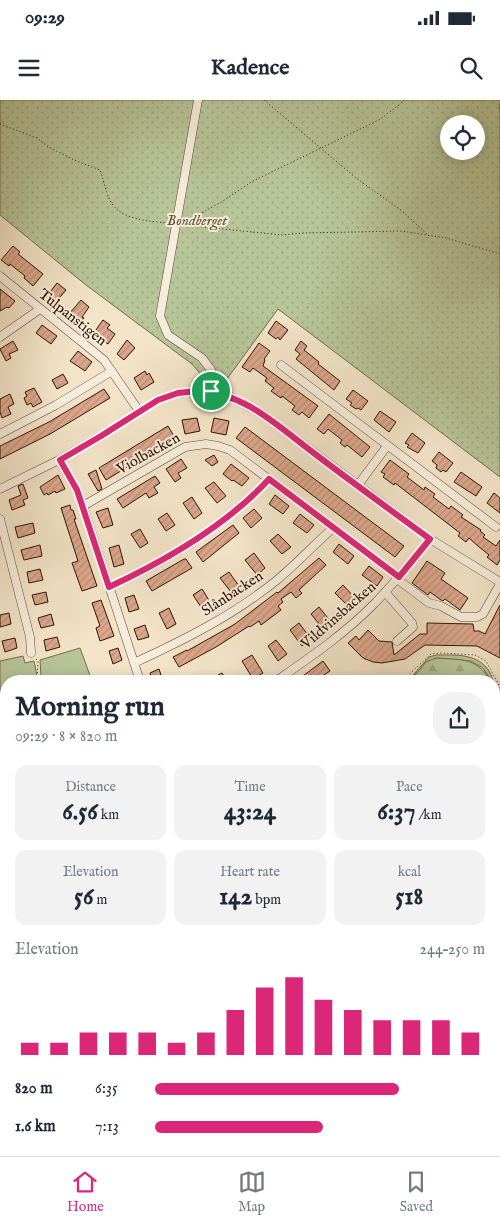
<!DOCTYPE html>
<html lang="en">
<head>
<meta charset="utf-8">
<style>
	body { margin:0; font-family:"IM FELL English",serif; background:#f2f2f3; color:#1f2937; height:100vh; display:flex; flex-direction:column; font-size:19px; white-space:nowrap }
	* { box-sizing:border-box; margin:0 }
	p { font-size:16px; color:#747a83 }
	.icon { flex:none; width:28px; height:28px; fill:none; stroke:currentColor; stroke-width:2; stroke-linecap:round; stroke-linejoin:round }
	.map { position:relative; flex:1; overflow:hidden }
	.panel { position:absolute; left:0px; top:575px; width:500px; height:481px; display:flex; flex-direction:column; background:#fff; border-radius:20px 20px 0 0; box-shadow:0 2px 12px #0003 }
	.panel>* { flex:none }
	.buttons { position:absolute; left:440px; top:15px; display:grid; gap:10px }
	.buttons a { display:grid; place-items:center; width:45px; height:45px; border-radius:50%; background:#fff; box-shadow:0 2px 12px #0003; font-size:25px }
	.pin { position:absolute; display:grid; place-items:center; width:42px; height:42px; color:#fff; margin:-21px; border:2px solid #fff; border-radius:50%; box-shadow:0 1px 5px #0007 }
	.round { display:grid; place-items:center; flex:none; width:52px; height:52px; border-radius:20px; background:#f2f2f3 }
	.headline { display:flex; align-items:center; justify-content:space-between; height:85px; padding:0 15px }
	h1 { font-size:28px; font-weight:800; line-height:38px }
	.figures { display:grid; grid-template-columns:repeat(3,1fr); gap:8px; height:85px; padding:5px 15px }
	.figures div { display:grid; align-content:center; border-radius:12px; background:#f2f2f3; text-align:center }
	.figures b { font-size:25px; font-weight:800 }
	.figures small { font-size:14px; font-weight:400 }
	.figures p { font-size:14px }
	.chart { height:140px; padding:10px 15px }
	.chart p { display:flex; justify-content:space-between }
	.chart svg { width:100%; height:90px; margin-top:5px; stroke:#db2777; stroke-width:6 }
	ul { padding:0 15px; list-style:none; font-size:16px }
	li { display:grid; grid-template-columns:80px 60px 1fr; align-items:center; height:38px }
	li i { height:12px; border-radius:6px; background:#db2777 }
	.status { display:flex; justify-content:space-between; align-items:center; height:35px; padding:0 25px; background:#fff; direction:ltr }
	.status svg { height:14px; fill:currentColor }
	header { display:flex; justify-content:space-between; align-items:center; height:65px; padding:0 15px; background:#fff; font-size:22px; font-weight:800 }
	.tab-bar { display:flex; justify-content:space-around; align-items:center; height:70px; border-top:1px solid #e0e1e3; background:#fff; font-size:14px; color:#747a83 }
	.tab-bar a { display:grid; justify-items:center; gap:2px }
	.tab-bar .on { color:#db2777 }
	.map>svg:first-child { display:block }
	.grass { fill:#b7c599; stroke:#726c4d }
	.forest { fill:url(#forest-firs); stroke:#726c4d }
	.park { fill:url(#park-dots); stroke:#726c4d; fill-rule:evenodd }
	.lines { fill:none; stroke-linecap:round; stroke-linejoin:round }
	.stream { stroke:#737874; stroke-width:2.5 }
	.building { fill:url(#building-hatch); stroke:#2d1401 }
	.minor-casing { stroke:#5e4833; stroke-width:9 }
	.path { stroke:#2d1401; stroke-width:1; stroke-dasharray:1 2.5; stroke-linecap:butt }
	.minor { stroke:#f7eddc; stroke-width:8 }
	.route-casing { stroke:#fff; stroke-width:10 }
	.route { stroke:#db2777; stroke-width:6 }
	.labels { text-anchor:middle; stroke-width:4; stroke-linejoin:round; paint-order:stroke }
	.park-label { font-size:15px; font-style:italic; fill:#5d5236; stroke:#f7eddc }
	.street-label { font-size:15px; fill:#2d1401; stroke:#f7eddc }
</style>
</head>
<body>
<div class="status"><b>09:29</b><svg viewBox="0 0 49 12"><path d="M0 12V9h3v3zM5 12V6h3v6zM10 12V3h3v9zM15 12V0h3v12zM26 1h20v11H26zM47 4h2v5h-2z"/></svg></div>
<header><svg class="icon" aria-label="menu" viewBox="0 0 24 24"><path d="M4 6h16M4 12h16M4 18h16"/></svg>Kadence<svg class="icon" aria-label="search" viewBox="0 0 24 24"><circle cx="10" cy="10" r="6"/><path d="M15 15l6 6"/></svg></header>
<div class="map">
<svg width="500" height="1056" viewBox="0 0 500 1056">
	<defs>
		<pattern id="forest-firs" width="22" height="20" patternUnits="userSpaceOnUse" patternTransform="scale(1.25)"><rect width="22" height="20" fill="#b7c599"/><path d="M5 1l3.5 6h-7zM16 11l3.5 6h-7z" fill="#9ea882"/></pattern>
		<pattern id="park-dots" width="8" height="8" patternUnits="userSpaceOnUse" patternTransform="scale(1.25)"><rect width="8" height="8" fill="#b7c599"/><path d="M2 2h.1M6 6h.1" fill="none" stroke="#9ea882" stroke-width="1.8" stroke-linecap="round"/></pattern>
		<pattern id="building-hatch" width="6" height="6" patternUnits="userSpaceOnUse" patternTransform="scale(1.25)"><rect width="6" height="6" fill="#dca68c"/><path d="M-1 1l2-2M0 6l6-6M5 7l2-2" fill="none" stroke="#bd8e77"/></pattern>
	</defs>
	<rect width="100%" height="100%" fill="#f3e4c9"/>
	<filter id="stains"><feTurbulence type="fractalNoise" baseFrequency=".004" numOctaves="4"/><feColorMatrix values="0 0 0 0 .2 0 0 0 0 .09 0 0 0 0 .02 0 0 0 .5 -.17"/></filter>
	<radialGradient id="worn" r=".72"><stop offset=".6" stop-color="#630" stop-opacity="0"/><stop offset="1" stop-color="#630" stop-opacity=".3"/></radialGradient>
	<path class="grass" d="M80,548L92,581H39L41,576L40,560Z
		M436,555C447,555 461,554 472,558C500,567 497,603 494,627V581H491L483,568L471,561L436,558L413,576L410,581H408L429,557Z
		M23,556L25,563L34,561L37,576L34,581H6V639L0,644V630L4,628L0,611V561Z
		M0,692H6V726L0,725Z
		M0,730H6V786L0,782Z
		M500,834V874H494V836Z
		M500,901V940L494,941V902Z"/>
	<path class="forest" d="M436,558C462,560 476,557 491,581H410L426,562Z"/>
	<path class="park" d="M0,0H500V377L278,209L224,283L204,278L192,264L86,185L0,115ZM449,24H476V51H449Z"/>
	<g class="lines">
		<path class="stream" d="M0,737L6,736
			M494,888H500"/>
	</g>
	<path class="building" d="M13,146L20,152L18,154L43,174L33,186L24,178L25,176L10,164L9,166L1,160Z
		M57,183L66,190L55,203L47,196Z
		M0,189L15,201L9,208L7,207L0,211Z
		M81,200L89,207L82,217L84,218L80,223L69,214Z
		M103,220L110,225L107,228L115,234L108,244L93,234Z
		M276,221L288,230L280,240L278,237L276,239L268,233Z
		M42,225L57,236L51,244L36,233Z
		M127,240L135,248L124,260L117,254Z
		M13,241L18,250L9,254L11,258L6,261L0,249Z
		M301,241L307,246L304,250L319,262L318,264L340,281L334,290L296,259L300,254L295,250Z
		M259,243L270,251L264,259L265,260L263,266L318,306L309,318L302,312L299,315L292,310L295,306L282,296L281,298L271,291L274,288L265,281L267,278L253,268L250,272L242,267Z
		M78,251L92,262L85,271L70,261Z
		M145,271L147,275L149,273L154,282L141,290L134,278Z
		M63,274L68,283L57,289L52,280Z
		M34,288L42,302L33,307L31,303L27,305L24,298L27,296L25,292Z
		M104,289L110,298L50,334L0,359V346L49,322Z
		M353,290L368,301L361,310L358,308L356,309L350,305L352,303L346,299Z
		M10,294L14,304L8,307L11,314L2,318L0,312V299Z
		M380,311L396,322L389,332L374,320Z
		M329,314L370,347L362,357L347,345L345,347L340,343L342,340L328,329L324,334L317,329Z
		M197,318L200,331L185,334L182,320Z
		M214,318L229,321L226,335L211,332Z
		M168,326L175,338L106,380L99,368Z
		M245,327L404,446L395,457L236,338Z
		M412,333L425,343L418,353L407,347L409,345L405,343Z
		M439,352L453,363L446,372L443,370L441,372L436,368L437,365L432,361Z
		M214,355L218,362L212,366L205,360Z
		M181,359L187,368L178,373L181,378L175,382L166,369Z
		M390,360L409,374L407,377L424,390L425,387L435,394L433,397L449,409L451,406L463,415L461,417L481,430L480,431L485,435L483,437L496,446L500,440V460L497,465L487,457L489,455L478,446L469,438L466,442L458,436L460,433L395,383L394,385L383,377L385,374L381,372Z
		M231,364L249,378L242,386L233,380L232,381L223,374Z
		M96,370L102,389L98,391L88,374Z
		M461,372L482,387L476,396L454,382Z
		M58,375L65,389L56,393L55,391L48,395L47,393L44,395L40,387Z
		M155,376L160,383L154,387L158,393L149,398L146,393L123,408L117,399Z
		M214,382L226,396L217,403L205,388Z
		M23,384L28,398L23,400L25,405L12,410L9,400L21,395L18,386Z
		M494,393L500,398V413L487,403Z
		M275,395L289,406L283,414L269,404Z
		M192,397L202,413L194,419L183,403Z
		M70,405L71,410H73L76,419H74L97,486L82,491L72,463L78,461L61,408Z
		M108,408L113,425L103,428L96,412Z
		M254,409L262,418L251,428L243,418Z
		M167,413L175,425L166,431L158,419Z
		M300,414L314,425L307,433L293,423Z
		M33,423L35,433L18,438L15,427Z
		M233,425L239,433L203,462L196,452Z
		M140,429L148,443L140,448L131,434Z
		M278,434L291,447L282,454L270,441Z
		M339,444L354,456L348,464L333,452Z
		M40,445L42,456L24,460L21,450Z
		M119,445L124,464L114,467L109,448Z
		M254,453L265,468L257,475L245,460Z
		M319,458L326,465L299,490L302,493L296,498L291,492L281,499L283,502L278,506L281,510L261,525L259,521L250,527L249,526L216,547L179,567L173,557L187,550V551L235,524L277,492L278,493Z
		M184,459H186L192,468L152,491L146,481Z
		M427,461L445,473L441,479L468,498L460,510L445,499L443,501L441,500L430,492L428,495L412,483Z
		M369,466L383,477L377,486L362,475Z
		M40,469L43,480L29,483L27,472Z
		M229,472L239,486L231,492L220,478Z
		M343,485L356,499L348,506L335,493Z
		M202,489L212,505L203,510L193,495Z
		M46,492L48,502L35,505L32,495Z
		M134,495L139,509L129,512L125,498Z
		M101,500L114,536L100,541L96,528L100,526L92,503Z
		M500,505V558L477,546L425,545L405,559L382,563L373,562L363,558L348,543L356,536L359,540L368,530L379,541L392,542L394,555L420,534H427V523L473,524L474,531H479L485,534Z
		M319,507L331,522L323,529L311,514Z
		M169,508L176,524L167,529L159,513Z
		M9,513L11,524L0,527V515Z
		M51,514L54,525L41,528L38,518Z
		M299,523L311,539L302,546L290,530Z
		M145,525L149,537L138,540L134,529Z
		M57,537L60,547L46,551L44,540Z
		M15,538L17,548L5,552L2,541Z
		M276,540L287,554L278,561L268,546Z
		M118,548L122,560L113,564L109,551Z
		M252,555L263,573L253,579L242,561Z
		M323,561L330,571L315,581H296Z
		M159,569L163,581H153L150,573Z
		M222,573L227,581H207Z
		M500,700V715L494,716V702Z
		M494,789L500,790V804H494Z
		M0,815H3L6,831V839L0,840Z
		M6,906V921L0,922V907Z
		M6,954V969L0,970V955Z
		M495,962L500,978V1028L499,1029L494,1013V963Z
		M0,1005H3L6,1021V1031L0,1033Z
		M97,1050H111L112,1056H98Z
		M161,1050H176L177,1056H162Z
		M199,1050H213L214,1056H200Z
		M260,1050H275L276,1056H261Z
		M465,1050H480L482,1056H467Z"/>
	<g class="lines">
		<defs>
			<path id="minor" d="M198,0L160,216L168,235L202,258L211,270V291
				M0,176L104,260L139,311
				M0,237L40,209
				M281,265L496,427
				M0,334L56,305L112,271
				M59,360L77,390L83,406L140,581
				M358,385L387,346
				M0,389L59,360L101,336L158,300L178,293L211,291L229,296L264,315L430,439L500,482
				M83,406L185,347L206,344L218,346L230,350L399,477
				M0,419L30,537L31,553
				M397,479L429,503L441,506L461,517H477L483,514L500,484
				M109,487C167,461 225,425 269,379
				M385,492L412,523L413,527L397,541
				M134,563C184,540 234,515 277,480C296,464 314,445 333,428
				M276,581C309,558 343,535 372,506C393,485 411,462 430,439
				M494,690L500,689
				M494,809L500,810
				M0,938L6,937
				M87,1050L88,1056
				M187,1050L188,1056
				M285,1050L286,1056
				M389,1050L391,1056
				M459,1050L461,1056
				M493,1050L496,1056
				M363,1056L382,1050
				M426,1056L428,1053L440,1050"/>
		</defs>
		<use href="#minor" class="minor-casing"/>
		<path class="path" d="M264,0L356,78L402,111L427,134
			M500,4V13
			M0,24L37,38L47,46L74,60L100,70C104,81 106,94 112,104C123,120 150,121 167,123
			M184,123L223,101L253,81L379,20L399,5L404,0
			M184,125L282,135L304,133L401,131L446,138L500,154
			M36,559L38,561L37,581
			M402,581L431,554L442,553L475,555L486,561L499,585L497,635L494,642
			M494,644L500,648
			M0,647L6,643
			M0,680L6,665
			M0,727L6,728
			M494,727L500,724
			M494,741L500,745
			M494,775L500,765
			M494,775L500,777
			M0,779L6,778
			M0,784L6,788
			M0,806L6,805
			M0,844L6,843
			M0,899L6,898
			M494,899H500
			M494,943H500
			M494,958L498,959L500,965
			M6,976L3,977L2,981L6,1004
			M115,1050L116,1056
			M153,1050L155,1056
			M221,1050L223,1056
			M257,1050L258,1056
			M246,1056L257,1054"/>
		<use href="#minor" class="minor"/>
	</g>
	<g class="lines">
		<defs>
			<path id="route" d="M197,291C246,292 282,330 319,357C356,385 393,412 430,439L399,477L269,379C226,426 167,460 109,487L77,390L60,360L101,336L158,300L178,293Z"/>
		</defs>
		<use href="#route" class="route-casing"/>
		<use href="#route" class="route"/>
	</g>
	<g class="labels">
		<g class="park-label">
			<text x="197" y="125">Bondberget</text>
		</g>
		<g class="street-label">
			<text transform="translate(73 217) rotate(38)" y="5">Tulpanstigen</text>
			<text transform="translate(148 353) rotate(-29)" y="5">Violbacken</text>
			<text transform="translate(232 493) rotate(-33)" y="5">Slånbacken</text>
			<text transform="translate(338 515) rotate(-41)" y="5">Vildvinsbacken</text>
		</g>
	</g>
	<rect width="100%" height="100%" filter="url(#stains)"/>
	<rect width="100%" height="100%" fill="url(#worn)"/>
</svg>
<div class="buttons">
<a><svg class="icon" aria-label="locate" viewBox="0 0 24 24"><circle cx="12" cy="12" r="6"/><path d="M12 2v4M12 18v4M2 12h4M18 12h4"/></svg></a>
</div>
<div class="pin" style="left:211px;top:291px;background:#1e9e55"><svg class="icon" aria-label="arrive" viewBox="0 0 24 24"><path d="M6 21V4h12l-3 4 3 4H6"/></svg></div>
<section class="panel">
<div class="headline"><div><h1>Morning run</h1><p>09:29 · 8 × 820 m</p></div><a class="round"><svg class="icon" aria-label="share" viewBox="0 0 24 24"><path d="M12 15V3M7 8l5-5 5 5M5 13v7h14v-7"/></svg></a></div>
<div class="figures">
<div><p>Distance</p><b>6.56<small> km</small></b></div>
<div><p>Time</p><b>43:24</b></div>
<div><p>Pace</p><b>6:37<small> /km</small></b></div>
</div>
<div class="figures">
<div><p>Elevation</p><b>56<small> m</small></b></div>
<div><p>Heart rate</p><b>142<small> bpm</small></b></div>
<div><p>kcal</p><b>518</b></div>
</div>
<div class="chart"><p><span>Elevation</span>244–250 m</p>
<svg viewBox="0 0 160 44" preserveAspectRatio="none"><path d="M5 44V38M15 44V38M25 44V33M35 44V33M45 44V33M55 44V38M65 44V33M75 44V22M85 44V11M95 44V6M105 44V17M115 44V22M125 44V27M135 44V27M145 44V27M155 44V33"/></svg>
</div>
<ul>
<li><b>820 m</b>6:35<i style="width:74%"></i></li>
<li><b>1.6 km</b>7:13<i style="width:51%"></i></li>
</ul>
</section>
</div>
<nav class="tab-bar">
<a class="on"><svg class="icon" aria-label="home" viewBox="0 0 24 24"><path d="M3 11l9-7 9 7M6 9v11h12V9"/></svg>Home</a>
<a><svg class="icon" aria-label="map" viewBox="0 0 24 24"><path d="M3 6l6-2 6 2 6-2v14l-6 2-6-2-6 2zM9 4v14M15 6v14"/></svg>Map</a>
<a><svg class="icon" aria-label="saved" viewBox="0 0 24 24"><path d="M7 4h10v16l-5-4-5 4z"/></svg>Saved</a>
</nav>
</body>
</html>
